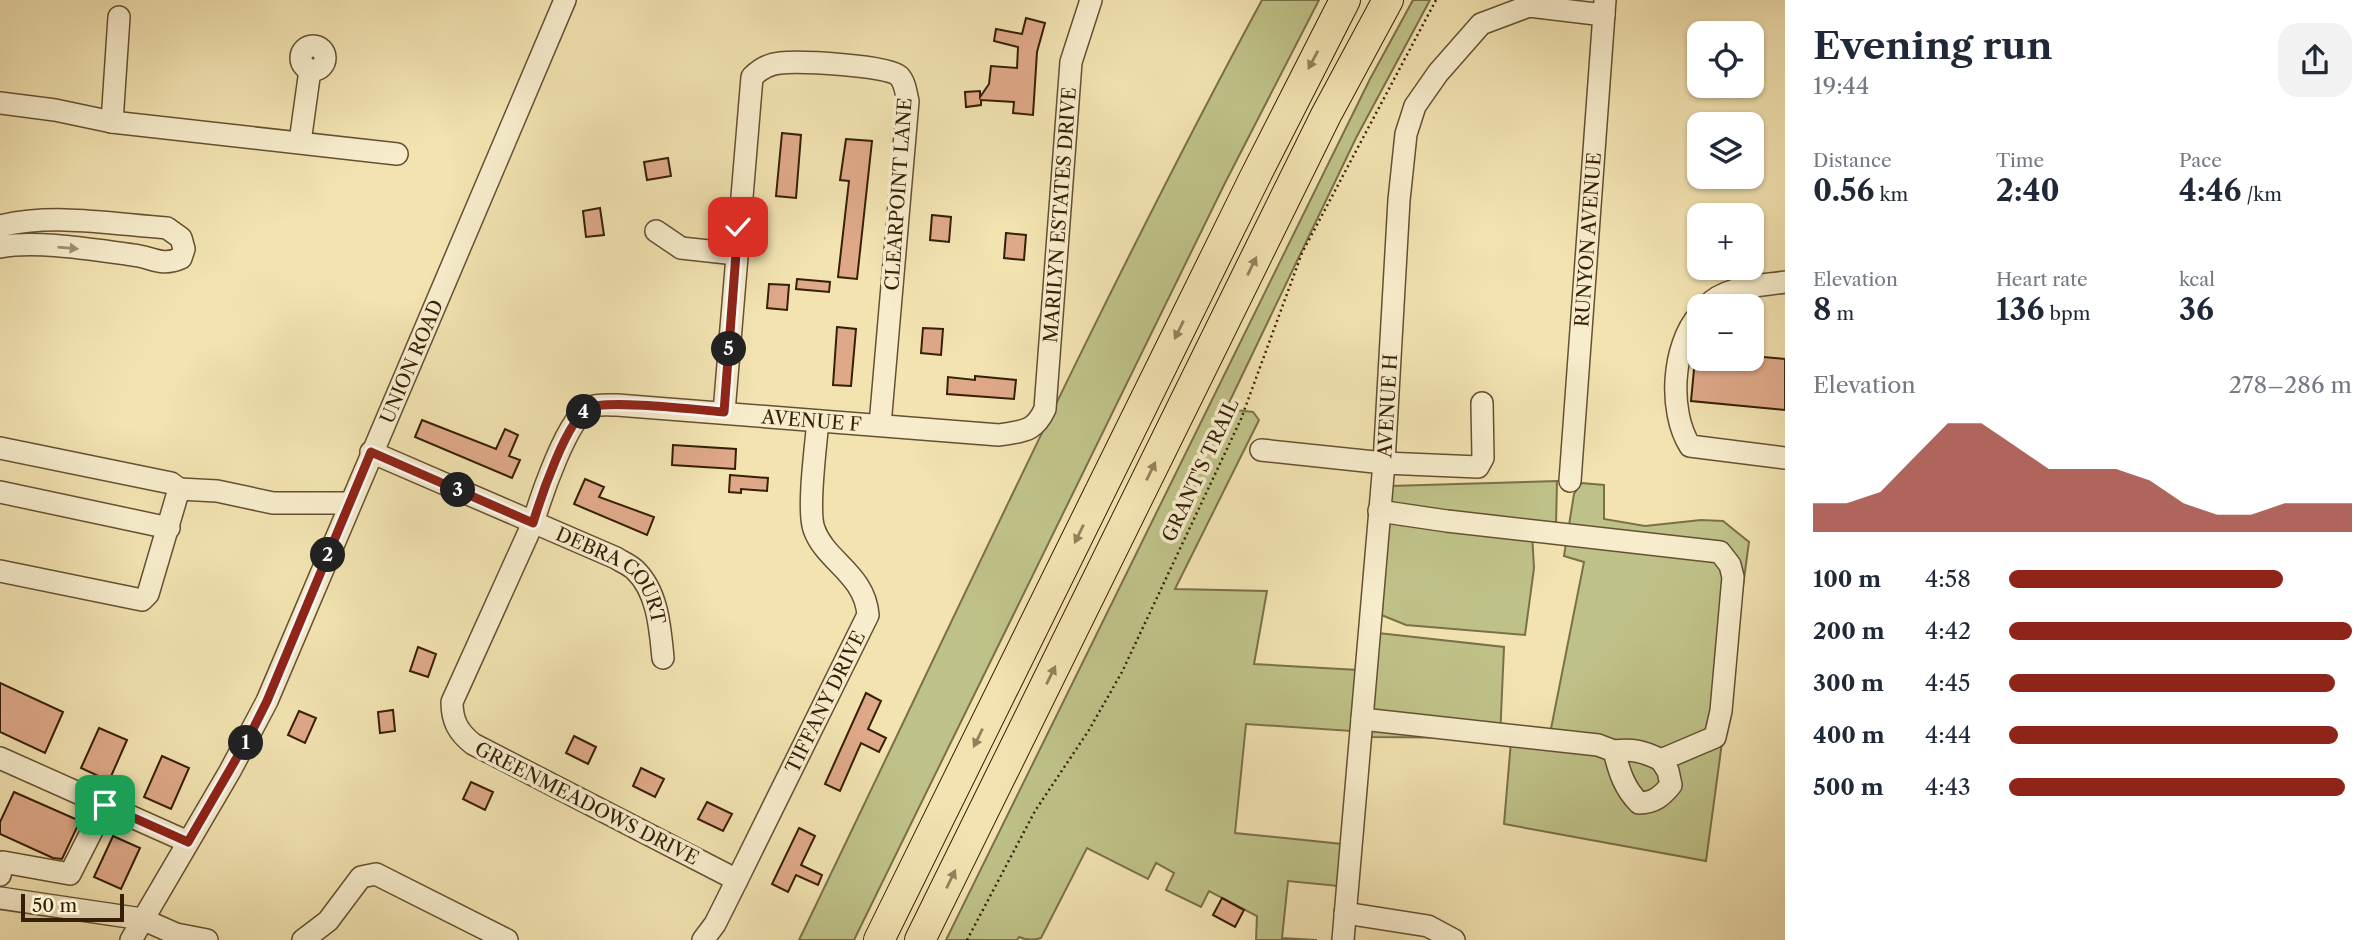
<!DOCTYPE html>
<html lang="en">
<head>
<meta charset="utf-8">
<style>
	body { margin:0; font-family:"Libre Caslon Text",serif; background:#f2f2f3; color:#1f2937; height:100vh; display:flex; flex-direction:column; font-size:26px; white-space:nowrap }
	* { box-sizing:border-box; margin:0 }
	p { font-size:23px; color:#747a83 }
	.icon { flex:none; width:38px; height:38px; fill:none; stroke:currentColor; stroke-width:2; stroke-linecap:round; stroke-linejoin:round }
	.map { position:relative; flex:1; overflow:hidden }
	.panel { display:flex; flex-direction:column; background:#fff; width:595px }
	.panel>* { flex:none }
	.buttons { position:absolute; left:1687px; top:21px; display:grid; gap:14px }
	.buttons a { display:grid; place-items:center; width:77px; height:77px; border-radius:14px; background:#fff; box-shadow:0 2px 5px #0004; font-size:35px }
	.scale { position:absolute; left:21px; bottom:18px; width:103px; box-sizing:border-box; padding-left:7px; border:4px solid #361f07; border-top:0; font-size:19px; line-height:24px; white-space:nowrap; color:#361f07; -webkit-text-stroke:5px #f7edcc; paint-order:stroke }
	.pin { position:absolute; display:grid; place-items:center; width:60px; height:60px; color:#fff; margin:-30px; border-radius:14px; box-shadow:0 4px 10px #0006 }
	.km { position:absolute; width:35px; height:35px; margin:-18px; border-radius:50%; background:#222; color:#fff; font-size:19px; line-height:35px; text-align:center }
	.round { display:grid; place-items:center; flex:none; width:74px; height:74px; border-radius:21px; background:#f2f2f3 }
	.headline { display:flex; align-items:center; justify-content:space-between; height:119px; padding:0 28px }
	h1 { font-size:38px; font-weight:800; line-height:52px }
	.figures { display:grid; grid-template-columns:repeat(3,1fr); gap:10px; height:119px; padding:7px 28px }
	.figures div { display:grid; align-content:center }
	.figures b { font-size:30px; font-weight:800 }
	.figures small { font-size:19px; font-weight:400 }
	.figures p { font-size:19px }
	.chart { height:196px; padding:14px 28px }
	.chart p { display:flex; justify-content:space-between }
	.chart svg { width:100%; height:126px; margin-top:7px; fill:#8f2418; opacity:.7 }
	ul { padding:0 28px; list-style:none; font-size:23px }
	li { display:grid; grid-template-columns:112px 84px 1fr; align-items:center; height:52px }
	li i { height:18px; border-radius:9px; background:#8f2418 }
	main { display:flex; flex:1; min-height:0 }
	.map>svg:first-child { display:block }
	.green { fill:#bfc288; stroke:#7a7048; stroke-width:2 }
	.building { fill:#dfa989; stroke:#361f07; stroke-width:2 }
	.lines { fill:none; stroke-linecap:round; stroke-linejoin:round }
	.minor-casing { stroke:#655032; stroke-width:24 }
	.highway-casing { stroke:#361f07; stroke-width:32 }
	.path { stroke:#361f07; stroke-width:2.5; stroke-dasharray:2 3.5; stroke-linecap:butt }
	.minor { stroke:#f7edcc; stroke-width:21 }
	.highway { stroke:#f2e3b1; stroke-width:30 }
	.oneway { fill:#94815c }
	.oneway2 { fill:#a09073 }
	.route-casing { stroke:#fff; stroke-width:14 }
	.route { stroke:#8f2418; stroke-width:9 }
	.labels { text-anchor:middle; stroke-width:7; stroke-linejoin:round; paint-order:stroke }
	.street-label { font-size:19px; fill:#361f07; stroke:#f7edcc }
</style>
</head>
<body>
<main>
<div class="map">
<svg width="1785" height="940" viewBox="0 0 1785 940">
	<rect width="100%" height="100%" fill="#f2e3b1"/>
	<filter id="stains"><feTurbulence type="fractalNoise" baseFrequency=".00286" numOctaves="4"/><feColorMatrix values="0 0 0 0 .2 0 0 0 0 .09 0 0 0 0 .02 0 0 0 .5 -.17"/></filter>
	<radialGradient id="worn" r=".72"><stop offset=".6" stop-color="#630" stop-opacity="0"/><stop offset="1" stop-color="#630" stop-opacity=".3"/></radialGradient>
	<path class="green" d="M1262,0H1319L1225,183L854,940H799C951,626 1096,307 1262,0Z
		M1413,0H1430L1356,138L1226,409L1253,412L1259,420L1175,589L1267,591L1254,664L1358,670L1351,731L1246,724L1235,833L1342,844L1338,886L1288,881L1282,938L1317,940H1256L1257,916L1209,891L1201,907L1166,890L1174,873L1156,863L1148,879L1087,848L1041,938C1035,940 1026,940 1019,937L1017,940H946L1370,79Z
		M1557,481L1556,525L1532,533L1534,568L1525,635L1406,625L1379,614L1390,486Z
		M1581,483L1604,485V519L1645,526L1701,520L1723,521L1749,542L1706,861L1504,824L1511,741L1548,744L1584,562L1564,556L1574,494Z
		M1378,633L1504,647L1500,738L1369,737Z"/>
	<path class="building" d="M1026,18L1045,23L1037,52L1033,115L1013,113L1014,102L981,100V105L966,107L965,92L980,91V97L989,84L991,66L1017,68L1018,47L994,41L996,29L1022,34Z
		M782,133L801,135L796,198L776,196Z
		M846,139L872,141L857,279L838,277L849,181L840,180Z
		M668,158L671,176L647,180L644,162Z
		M600,208L604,235L586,237L583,211Z
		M932,215L951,217L949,242L930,240Z
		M1006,233L1026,235L1024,260L1004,258Z
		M797,279L830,282L829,292L796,289Z
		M769,284L789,285L787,310L767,308Z
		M837,327L856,329L851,386L833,385Z
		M923,328L943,329L941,355L921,353Z
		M1752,356L1785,359V410L1691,401L1695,359H1752Z
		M975,376L1016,380L1014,399L947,394L948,377L975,380Z
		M422,420L496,449L505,429L518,435L509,456L520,460L512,478L415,437Z
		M673,445L736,449L735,469L672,465Z
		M730,475L768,478L767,491L741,489V493L729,492Z
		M585,479L604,487L599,497L654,517L647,535L574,504Z
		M418,647L436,654L428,677L410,671Z
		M0,683L63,712L45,753L0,732Z
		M866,693L881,701L868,729L886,738L879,752L861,743L840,791L825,784Z
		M393,710L395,731L380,733L378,712Z
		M299,711L316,718L305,743L288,735Z
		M99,728L127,740L109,781L81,768Z
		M574,736L596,747L588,764L566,753Z
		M162,756L189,768L171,809L144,797Z
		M641,768L664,779L655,797L633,786Z
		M471,782L493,792L485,810L463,799Z
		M14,792L80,821L62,859L53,858L0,834V822Z
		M707,802L732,814L723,831L698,819Z
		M799,828L815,836L801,865L822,875L818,885L796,875L788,892L772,884Z
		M113,836L140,848L121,889L94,877Z
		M1222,898L1244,910L1235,927L1213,915Z"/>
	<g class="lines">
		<defs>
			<g id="minor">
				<circle cx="313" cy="58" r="12"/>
				<path d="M0,103L55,110L112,122L397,154"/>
				<path d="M112,122L119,17"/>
				<path d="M300,142L310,70"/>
				<path d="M0,226C54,213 112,224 167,228L181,238L184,249L181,258C161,267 152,257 133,255C94,250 38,240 0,247"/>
				<path d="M656,231L681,248L736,254"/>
				<path d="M1707,306C1725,286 1760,286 1785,282"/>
				<path d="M1699,315C1672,346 1668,411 1690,446L1785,458"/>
				<path d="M724,412L752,77C760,69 768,64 780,63C799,61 888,65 899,76C905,82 906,93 908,101L880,425"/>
				<path d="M0,448L171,483L179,489L148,594L142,600L0,571"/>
				<path d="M1261,450L1384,463L1478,467L1483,458L1482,403"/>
				<path id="s1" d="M371,452L616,558C622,562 630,565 635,570C658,592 660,628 663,658"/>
				<path id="s2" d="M1570,481L1605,0"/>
				<path d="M179,489L217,491L273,503H350"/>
				<path d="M0,492L169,528"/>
				<path d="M1362,719L1598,745L1614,751C1619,771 1624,788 1639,803C1654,803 1662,796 1671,785L1668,771L1661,760L1715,737L1721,711L1733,577L1730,565L1720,552L1447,521L1379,511"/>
				<path d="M1614,751C1633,749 1643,751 1661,760"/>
				<path d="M0,758L188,842"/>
				<path d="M0,875L3,862L70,874L105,805"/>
				<path id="s3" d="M737,880L473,744C458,732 452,721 452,702L533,523C540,500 568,415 590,407C597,404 609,405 617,405L999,435C1022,431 1034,433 1045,409L1071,62L1091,0"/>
				<path d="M0,898L142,919L176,934L207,940"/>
				<path d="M1345,913L1428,926L1454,940"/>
				<path id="s4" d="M131,940L230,771L267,701L565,0"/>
				<path d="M303,940L328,921L361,877L376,874L507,940"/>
				<path id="s5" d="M703,940L715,924L737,880L868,615C865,574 825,561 814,529C807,510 816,444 818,421"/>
				<path id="s6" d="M1343,940L1384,463L1399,200L1406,134L1415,106L1438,73L1481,24L1529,6L1604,15"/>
			</g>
			<path id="highway" d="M879,940L1254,179L1345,0
				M920,940L1326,115L1388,0"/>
		</defs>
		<use href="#minor" class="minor-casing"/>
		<use href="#highway" class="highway-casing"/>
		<path class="path" d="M967,940L1035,811L1089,730L1122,672L1241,419L1302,253L1436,0"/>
		<use href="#minor" class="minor"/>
		<use href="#highway" class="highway"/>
	</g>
	<defs><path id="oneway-solid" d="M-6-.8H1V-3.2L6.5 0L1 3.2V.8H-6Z" transform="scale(1.75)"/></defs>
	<g class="oneway">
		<use href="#oneway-solid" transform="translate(1313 60) rotate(118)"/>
		<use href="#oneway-solid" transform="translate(1252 266) rotate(-64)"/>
		<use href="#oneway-solid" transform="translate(1179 330) rotate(116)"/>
		<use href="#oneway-solid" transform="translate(1151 471) rotate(-64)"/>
		<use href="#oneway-solid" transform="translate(1079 534) rotate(116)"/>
		<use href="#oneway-solid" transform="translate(1051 675) rotate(-64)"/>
		<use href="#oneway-solid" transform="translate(978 738) rotate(116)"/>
		<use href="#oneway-solid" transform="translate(951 879) rotate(-64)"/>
	</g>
	<use class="oneway2" href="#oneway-solid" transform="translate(68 248) rotate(5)"/>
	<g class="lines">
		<defs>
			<path id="route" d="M105,805L188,842L250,735L267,701L371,452L533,523C540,500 567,418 589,408C605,399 700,410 724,412L738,227"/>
		</defs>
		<use href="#route" class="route-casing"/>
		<use href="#route" class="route"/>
	</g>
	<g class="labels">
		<g class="street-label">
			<text transform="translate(898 194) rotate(-86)" y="7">CLEARPOINT LANE</text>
			<text dy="7" stroke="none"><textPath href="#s3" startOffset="1335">MARILYN ESTATES DRIVE</textPath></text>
			<text dy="7" stroke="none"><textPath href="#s2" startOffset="242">RUNYON AVENUE</textPath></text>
			<text dy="7" stroke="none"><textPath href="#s4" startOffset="644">UNION ROAD</textPath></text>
			<text dy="7" stroke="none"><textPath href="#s6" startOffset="536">AVENUE H</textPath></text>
			<text dy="7" stroke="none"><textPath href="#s3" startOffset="896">AVENUE F</textPath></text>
			<text transform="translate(1200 470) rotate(-65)" y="7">GRANT'S TRAIL</text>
			<text dy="7" stroke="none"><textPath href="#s1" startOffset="276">DEBRA COURT</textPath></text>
			<text dy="7" stroke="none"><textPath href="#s5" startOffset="268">TIFFANY DRIVE</textPath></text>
			<text transform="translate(587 803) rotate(27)" y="7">GREENMEADOWS DRIVE</text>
		</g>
	</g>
	<rect width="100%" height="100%" filter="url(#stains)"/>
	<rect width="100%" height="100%" fill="url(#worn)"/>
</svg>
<div class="buttons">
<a><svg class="icon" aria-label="locate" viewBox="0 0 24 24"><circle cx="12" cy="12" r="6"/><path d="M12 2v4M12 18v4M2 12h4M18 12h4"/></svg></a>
<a><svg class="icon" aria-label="layers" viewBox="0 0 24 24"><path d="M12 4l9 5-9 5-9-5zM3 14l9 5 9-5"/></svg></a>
<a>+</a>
<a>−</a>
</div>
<div class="scale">50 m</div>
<div class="pin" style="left:105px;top:805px;background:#1e9e55"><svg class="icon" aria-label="arrive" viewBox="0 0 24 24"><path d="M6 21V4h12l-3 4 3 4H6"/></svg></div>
<div class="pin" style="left:738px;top:227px;background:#d93025"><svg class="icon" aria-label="check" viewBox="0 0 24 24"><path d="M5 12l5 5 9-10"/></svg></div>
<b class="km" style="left:246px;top:743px">1</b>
<b class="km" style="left:328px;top:555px">2</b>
<b class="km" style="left:458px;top:490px">3</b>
<b class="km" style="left:584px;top:412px">4</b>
<b class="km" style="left:729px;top:349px">5</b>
</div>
<section class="panel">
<div class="headline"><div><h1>Evening run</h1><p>19:44</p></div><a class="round"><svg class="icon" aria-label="share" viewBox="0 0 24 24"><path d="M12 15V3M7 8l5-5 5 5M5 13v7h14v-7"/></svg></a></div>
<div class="figures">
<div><p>Distance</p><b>0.56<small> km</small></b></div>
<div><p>Time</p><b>2:40</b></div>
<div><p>Pace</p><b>4:46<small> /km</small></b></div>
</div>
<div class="figures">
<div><p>Elevation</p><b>8<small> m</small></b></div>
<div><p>Heart rate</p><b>136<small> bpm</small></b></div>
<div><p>kcal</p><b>36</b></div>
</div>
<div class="chart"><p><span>Elevation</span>278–286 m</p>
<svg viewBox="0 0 160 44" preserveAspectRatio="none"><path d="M0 44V34L10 34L20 30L30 18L40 6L50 6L60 14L70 22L80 22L90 22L100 26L110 34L120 38L130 38L140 34L150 34L160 34V44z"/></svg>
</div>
<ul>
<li><b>100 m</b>4:58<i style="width:80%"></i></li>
<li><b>200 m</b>4:42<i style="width:100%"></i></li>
<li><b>300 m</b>4:45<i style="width:95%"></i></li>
<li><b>400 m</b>4:44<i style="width:96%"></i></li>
<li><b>500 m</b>4:43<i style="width:98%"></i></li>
</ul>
</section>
</main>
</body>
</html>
